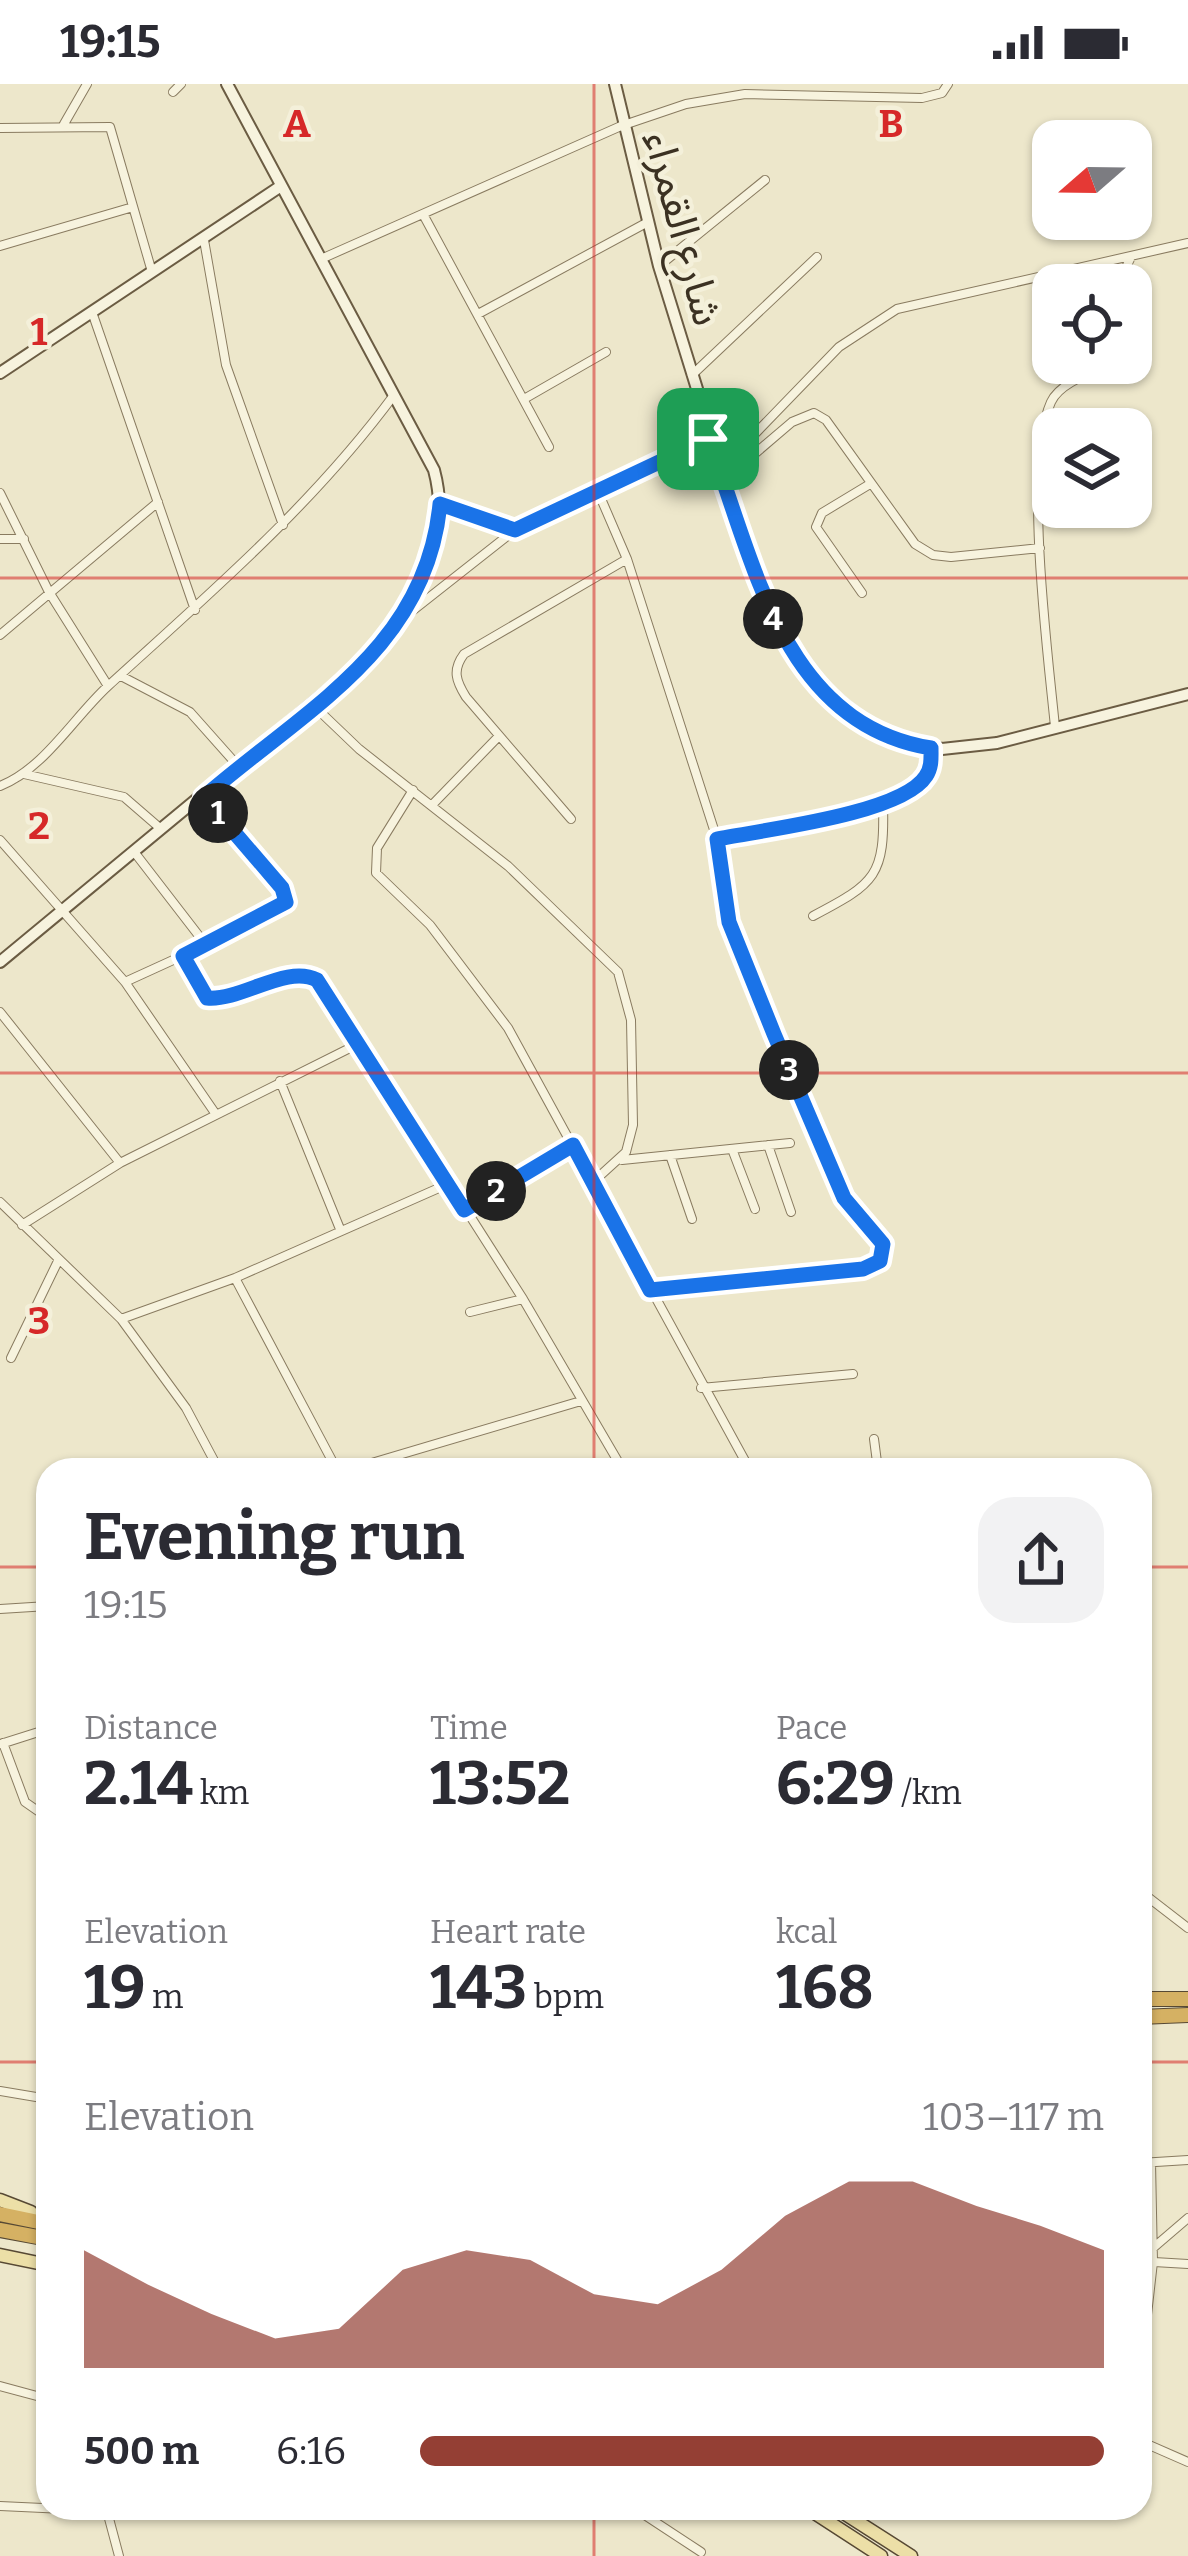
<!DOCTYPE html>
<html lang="en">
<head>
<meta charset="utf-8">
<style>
	body { margin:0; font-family:Bitter,"Noto Sans Arabic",serif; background:#f2f2f3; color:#2b2b33; height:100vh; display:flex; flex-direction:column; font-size:45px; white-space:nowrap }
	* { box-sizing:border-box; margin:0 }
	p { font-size:39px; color:#7c7c81 }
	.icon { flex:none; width:66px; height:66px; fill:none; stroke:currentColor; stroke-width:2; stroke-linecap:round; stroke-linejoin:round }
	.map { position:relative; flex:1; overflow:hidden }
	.drawer { position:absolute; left:36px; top:1374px; width:1116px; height:1062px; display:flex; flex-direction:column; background:#fff; border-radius:36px; box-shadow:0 3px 9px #0004 }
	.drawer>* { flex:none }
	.needle { width:78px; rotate:250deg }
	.controls { position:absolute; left:1032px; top:36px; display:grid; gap:24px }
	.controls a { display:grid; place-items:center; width:120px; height:120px; border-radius:24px; background:#fff; box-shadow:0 3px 9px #0004; font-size:60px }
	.pin { position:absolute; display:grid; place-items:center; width:102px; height:102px; color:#fff; margin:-51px; border-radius:24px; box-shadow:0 6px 18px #0006 }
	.km { position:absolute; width:60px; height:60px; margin:-30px; border-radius:50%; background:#222; color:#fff; font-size:33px; line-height:60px; text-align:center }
	.round { display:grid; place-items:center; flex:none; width:126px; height:126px; border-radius:36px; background:#f2f2f3 }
	.head { display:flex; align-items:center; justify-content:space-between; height:204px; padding:0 48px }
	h1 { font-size:66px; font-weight:700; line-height:90px }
	.metrics { display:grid; grid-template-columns:repeat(3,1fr); gap:18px; height:204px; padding:12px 48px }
	.metrics div { display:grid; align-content:center }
	.metrics b { font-size:60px; font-weight:700 }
	.metrics small { font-size:33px; font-weight:400 }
	.metrics p { font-size:33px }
	.chart { height:336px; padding:24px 48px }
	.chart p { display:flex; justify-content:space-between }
	.chart svg { width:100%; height:216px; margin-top:12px; fill:#943f34; opacity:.7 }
	ul { padding:0 48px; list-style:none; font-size:39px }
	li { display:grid; grid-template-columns:192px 144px 1fr; align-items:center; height:90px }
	li i { height:30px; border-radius:15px; background:#943f34 }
	.status { display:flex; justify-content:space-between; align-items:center; height:84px; padding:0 60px; background:#fff; direction:ltr }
	.status svg { height:33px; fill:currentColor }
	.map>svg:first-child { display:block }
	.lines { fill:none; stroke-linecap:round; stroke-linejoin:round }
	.street-casing { stroke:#897b60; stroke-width:10 }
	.secondary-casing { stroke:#6b5c43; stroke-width:14 }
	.primary-casing { stroke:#574934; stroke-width:15 }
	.highway-casing { stroke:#574934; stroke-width:16 }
	.street { stroke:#f7f3de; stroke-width:8 }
	.secondary { stroke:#f7f3de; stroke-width:10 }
	.primary { stroke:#ecdfa7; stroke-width:12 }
	.highway { stroke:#d5b163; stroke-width:14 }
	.route-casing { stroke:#fff; stroke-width:24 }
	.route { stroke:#1a73e8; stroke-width:15 }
	.grid { fill:none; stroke:#d62828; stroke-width:3; stroke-opacity:0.55 }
	.labels { text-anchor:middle; stroke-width:9; stroke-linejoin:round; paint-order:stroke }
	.street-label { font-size:42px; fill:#3b3122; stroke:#f4f0da }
	.grid-label { font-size:39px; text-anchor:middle; font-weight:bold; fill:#d62828; stroke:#f4f0da; stroke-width:9; stroke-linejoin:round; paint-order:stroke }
</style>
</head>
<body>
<div class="status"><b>19:15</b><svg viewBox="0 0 49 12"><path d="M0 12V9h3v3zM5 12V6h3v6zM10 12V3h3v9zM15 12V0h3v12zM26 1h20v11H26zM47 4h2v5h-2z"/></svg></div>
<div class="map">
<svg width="1188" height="2472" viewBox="0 0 1188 2472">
	<rect width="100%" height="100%" fill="#ede7cb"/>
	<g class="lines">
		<defs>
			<path id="street" d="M173,8L181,0
				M64,40L87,0
				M0,44L110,43L152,188
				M424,132L549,363
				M204,156L226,281L283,441
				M0,162L133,123
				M321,175L621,42L686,20L745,10L922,14L942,9L948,0
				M659,182L765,96
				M1118,201L1130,175
				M92,228L195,526
				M478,230L648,138
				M692,291L817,173
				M524,315L606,268
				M718,371L750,355L839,263L897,225L1188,159
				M724,396L792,338L814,329L826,336L915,460L933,471L951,473L1040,464
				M0,409L49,508L108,602
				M599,410L627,475L717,755L733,852L844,1115L883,1161L881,1177L863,1185L650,1206
				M440,420L514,446
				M0,455H24
				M862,509L816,443L822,429L870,400
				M407,531L515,446L708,355
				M0,551L158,418
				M121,592L190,628L238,682
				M313,621L359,665L508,782L618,888L631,936L633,1041L626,1068L593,1098
				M1055,643C1048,570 1023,380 1051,318C1060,298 1094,288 1113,279
				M24,690L124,713L161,745
				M0,702C44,685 74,633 108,602C210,509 312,422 394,311
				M413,706L377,764L376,789L430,841L508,944L750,1386
				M204,713L287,814L206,861
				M433,720L499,652
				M571,735L466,613C456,597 452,586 464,570L627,475
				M717,755C762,746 901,730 926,692C932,684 931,674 931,664
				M0,756L125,898L215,1029
				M813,832C876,799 885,792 883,719
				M183,871L207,914C247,918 296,872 326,906L523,1215L623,1386
				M125,898L206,861L135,769
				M0,928L120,1079
				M280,997L340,1145
				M768,1061L791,1128
				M732,1065L755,1125
				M670,1071L692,1135
				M622,1076L790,1059
				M0,1118L121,1235L186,1324L219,1386
				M464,1126L573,1061
				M22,1141L120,1079L358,960
				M235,1194L337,1386
				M470,1228L523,1215
				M121,1235L235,1194L448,1100
				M11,1274L58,1177
				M701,1304L853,1290
				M874,1355L878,1386
				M348,1386L581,1317
				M0,1525L48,1522
				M3,1659L25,1718L48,1734
				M1,1660L48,1645
				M1140,1807L1188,1844
				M41,1876L48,1877
				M0,2007L48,2015
				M1140,2079L1188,2076
				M1153,2164L1188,2134
				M1154,2178L1188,2180
				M1140,2292L1153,2178L1151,2079
				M0,2302L48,2315
				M1140,2357L1188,2378
				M0,2422L107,2427L119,2472
				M634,2424L701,2468"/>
			<path id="secondary" d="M615,0L659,182L762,515L817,598L871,643L910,660L942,665L997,659L1188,610
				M0,289L278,104
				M0,878L371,571C417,521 453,456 434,386L227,0"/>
			<path id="primary" d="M0,2116L31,2128
				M0,2171L48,2181
				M807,2424L881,2472
				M836,2424L911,2472"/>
			<path id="highway" d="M1140,1915H1188
				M1140,1933L1188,1931
				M0,2130L48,2140
				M0,2146L48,2155"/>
		</defs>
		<use href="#street" class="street-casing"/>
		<use href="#secondary" class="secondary-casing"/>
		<use href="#primary" class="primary-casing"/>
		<use href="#highway" class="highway-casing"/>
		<use href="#street" class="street"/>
		<use href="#secondary" class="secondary"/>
		<use href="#primary" class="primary"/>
		<use href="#highway" class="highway"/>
	</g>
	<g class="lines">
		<defs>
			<path id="route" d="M708,355C754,472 779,639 931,664C931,674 932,683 926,692C902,730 762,746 717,755L729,838L774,950L844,1114L883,1160L880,1177L863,1185L650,1206L573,1061L464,1126L317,896C286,880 242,917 207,914L183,872L286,818L282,804L204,713C305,625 426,565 440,420L515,446Z"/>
		</defs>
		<use href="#route" class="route-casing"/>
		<use href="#route" class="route"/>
	</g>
	<path class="grid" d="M594,0V1386M0,494H1188M0,989H1188M0,1483H48M1140,1483H1188M0,1978H48M1140,1978H1188M594,2424V2472"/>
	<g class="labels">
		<g class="street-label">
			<text transform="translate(684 144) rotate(75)" y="15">شارع القمراء</text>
		</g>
	</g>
	<g class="grid-label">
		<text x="297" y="53">A</text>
		<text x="891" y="53">B</text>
		<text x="39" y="261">1</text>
		<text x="39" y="755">2</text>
		<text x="39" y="1250">3</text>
	</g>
</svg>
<div class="controls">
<a><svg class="needle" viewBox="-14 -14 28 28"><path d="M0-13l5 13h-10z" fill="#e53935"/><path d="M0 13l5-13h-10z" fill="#7c7c81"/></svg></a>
<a><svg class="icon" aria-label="locate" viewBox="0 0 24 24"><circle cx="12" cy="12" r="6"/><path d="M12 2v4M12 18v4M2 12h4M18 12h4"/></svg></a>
<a><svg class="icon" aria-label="layers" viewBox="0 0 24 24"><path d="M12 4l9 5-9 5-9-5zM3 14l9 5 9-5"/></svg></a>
</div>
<div class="pin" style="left:708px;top:355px;background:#1e9e55"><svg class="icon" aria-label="arrive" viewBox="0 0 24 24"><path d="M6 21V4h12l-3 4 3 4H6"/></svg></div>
<b class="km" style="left:218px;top:729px">1</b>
<b class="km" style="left:496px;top:1107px">2</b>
<b class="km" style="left:789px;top:986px">3</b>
<b class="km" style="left:773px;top:535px">4</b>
<section class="drawer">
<div class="head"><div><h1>Evening run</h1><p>19:15</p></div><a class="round"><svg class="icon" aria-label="share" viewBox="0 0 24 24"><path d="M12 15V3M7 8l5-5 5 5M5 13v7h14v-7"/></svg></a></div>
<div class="metrics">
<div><p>Distance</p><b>2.14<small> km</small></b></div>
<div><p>Time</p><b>13:52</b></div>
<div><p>Pace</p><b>6:29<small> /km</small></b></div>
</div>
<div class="metrics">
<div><p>Elevation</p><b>19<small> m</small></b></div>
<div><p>Heart rate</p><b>143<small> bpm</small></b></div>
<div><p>kcal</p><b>168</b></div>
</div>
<div class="chart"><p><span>Elevation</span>103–117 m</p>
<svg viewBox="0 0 160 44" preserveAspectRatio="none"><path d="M0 44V20L10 27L20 33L30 38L40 36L50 24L60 20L70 22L80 29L90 31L100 24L110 13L120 6L130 6L140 11L150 15L160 20V44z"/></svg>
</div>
<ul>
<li><b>500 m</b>6:16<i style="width:100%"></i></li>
</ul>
</section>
</div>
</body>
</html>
